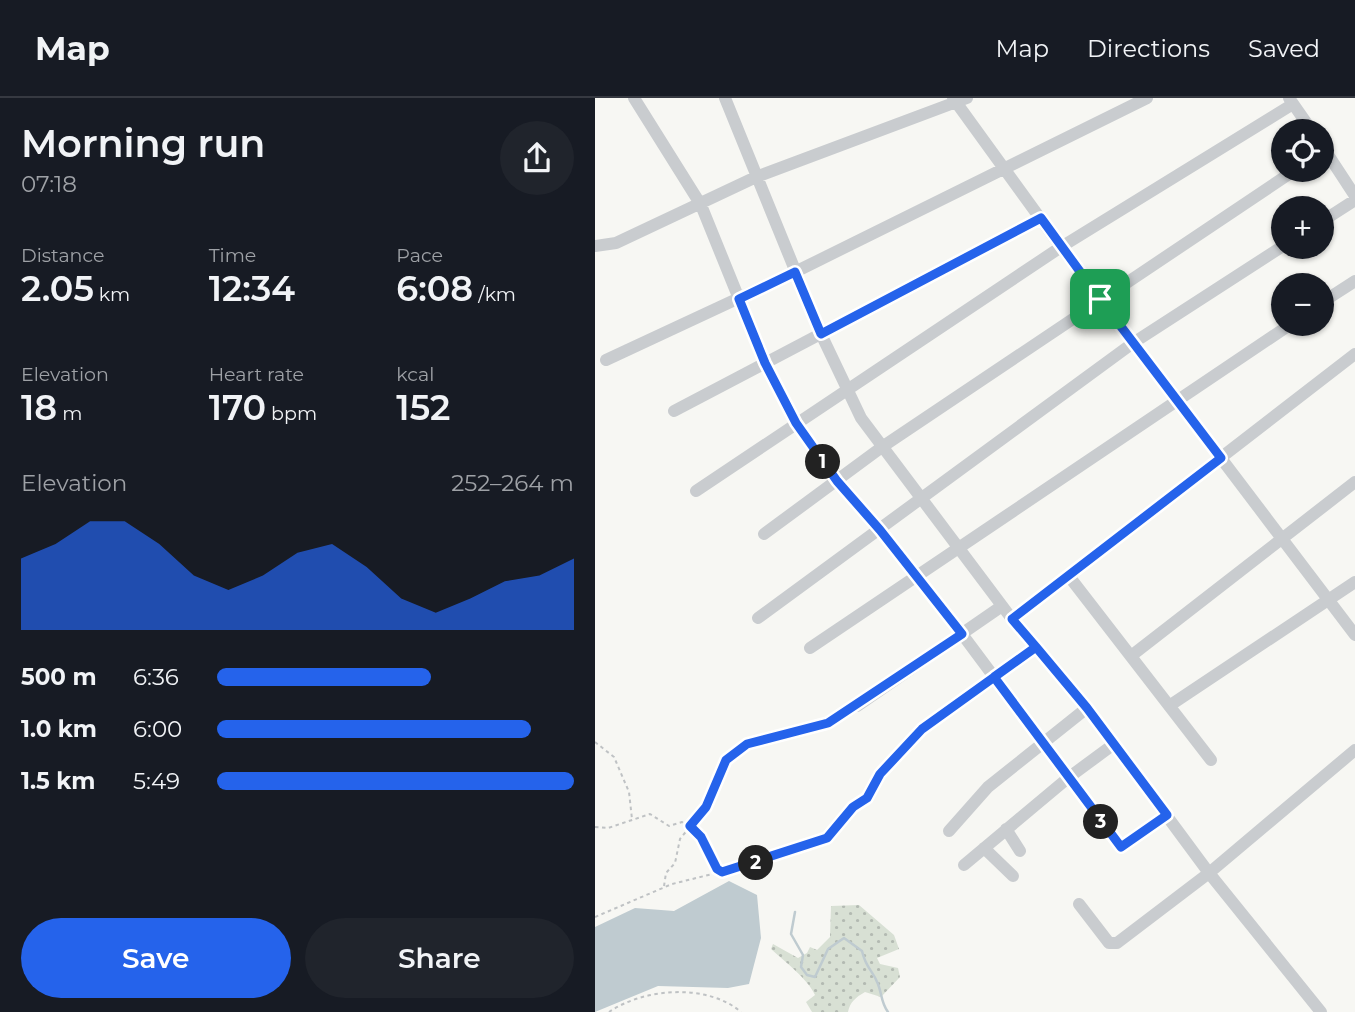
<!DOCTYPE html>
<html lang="en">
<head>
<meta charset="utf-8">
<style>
	body { margin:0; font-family:Montserrat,sans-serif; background:#20242c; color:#f1f3f6; height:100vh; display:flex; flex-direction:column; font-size:26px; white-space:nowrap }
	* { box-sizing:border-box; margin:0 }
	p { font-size:23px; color:#9ea1a6 }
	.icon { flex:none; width:38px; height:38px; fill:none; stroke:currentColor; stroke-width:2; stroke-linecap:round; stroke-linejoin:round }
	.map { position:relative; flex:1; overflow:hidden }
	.sheet { display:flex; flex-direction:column; background:#171b24; width:595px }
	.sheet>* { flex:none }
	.buttons { position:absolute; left:676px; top:21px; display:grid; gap:14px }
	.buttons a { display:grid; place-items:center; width:63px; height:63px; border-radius:50%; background:#171b24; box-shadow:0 2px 5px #0004; font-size:35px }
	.pin { position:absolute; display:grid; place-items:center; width:60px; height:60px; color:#fff; margin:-30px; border-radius:14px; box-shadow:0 4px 10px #0006 }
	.km { position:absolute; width:35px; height:35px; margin:-18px; border-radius:50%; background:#222; color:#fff; font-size:19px; line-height:35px; text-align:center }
	.round { display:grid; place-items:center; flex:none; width:74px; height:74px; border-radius:37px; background:#20242c }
	.overview { display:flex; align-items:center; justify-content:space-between; height:119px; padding:0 21px }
	h1 { font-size:38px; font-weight:600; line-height:52px }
	.figures { display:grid; grid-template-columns:repeat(3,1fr); gap:10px; height:119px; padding:7px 21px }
	.figures div { display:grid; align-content:center }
	.figures b { font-size:35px; font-weight:600 }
	.figures small { font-size:19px; font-weight:400 }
	.figures p { font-size:19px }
	.chart { height:196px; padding:14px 21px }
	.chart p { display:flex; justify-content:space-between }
	.chart svg { width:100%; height:126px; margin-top:7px; fill:#2563eb; opacity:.7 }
	.cta { display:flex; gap:14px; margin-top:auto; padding:14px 21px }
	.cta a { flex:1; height:80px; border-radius:42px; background:#2563eb; color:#fff; font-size:28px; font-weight:600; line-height:80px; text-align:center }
	.cta a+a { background:#20242c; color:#f1f3f6 }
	ul { padding:0 21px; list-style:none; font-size:23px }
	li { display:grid; grid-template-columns:112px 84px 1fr; align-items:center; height:52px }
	li i { height:18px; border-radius:9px; background:#2563eb }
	header { display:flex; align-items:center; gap:42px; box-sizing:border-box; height:98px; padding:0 35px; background:#171b24; border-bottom:2px solid #363941 }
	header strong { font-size:33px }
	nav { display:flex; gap:38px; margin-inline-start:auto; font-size:24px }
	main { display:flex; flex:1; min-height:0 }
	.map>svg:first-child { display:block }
	.grass { fill:url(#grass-dots) }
	.water { fill:#bfcbd0 }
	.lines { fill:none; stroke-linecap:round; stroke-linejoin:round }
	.stream { stroke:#bfcbd0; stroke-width:2.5 }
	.path { stroke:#bfc2c4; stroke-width:2; stroke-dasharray:3.5 3.5; stroke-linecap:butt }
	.minor { stroke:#c9cccf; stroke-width:12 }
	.route-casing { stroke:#fff; stroke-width:14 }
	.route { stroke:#2563eb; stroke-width:9 }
</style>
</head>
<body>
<header>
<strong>Map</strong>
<nav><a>Map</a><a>Directions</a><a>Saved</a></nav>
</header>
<main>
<section class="sheet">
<div class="overview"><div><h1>Morning run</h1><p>07:18</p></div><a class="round"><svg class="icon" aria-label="share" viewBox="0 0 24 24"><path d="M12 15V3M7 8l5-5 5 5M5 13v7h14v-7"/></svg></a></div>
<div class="figures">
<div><p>Distance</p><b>2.05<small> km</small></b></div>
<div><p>Time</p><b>12:34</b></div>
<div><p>Pace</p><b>6:08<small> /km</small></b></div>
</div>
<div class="figures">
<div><p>Elevation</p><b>18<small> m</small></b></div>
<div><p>Heart rate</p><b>170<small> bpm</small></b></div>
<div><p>kcal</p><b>152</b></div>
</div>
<div class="chart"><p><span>Elevation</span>252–264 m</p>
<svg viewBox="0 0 160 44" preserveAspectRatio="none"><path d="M0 44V19L10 14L20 6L30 6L40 14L50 25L60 30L70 25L80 17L90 14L100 22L110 33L120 38L130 33L140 27L150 25L160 19V44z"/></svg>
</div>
<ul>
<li><b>500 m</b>6:36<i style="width:60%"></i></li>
<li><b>1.0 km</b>6:00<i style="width:88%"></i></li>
<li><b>1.5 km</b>5:49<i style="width:100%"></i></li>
</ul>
<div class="cta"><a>Save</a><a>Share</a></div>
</section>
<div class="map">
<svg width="760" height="914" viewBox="0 0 760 914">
	<defs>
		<pattern id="grass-dots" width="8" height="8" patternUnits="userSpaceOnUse" patternTransform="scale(1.75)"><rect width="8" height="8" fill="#d8e0d4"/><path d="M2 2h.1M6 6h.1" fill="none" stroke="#b3bab2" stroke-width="1.8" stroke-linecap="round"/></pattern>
	</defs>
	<rect width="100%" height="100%" fill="#f7f7f3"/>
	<path class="grass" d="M264,807L299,837L304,851L282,860L285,866L303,870L305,879L286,899L270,894C261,899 255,904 253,914H217L211,904L220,897C213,881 189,863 176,851L178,846L203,860L212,855L215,849L222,852L235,839L236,808Z"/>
	<path class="water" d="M134,783L162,797L166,840L154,886L133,890L63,888L0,914V829L40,810L79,813Z"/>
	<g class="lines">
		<path class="stream" d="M200,814L196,836L208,857L206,869L212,877L220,879L233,851L249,840L267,853C271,871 278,872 283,886C287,896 286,905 293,914"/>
		<path class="path" d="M0,644L19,659L34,694L37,721
			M0,729L13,730L55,716L74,728L87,724L106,739L122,771
			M123,771L131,781
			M69,788L71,775L80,765L85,741L111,709L131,661L151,646L234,625L254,612
			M0,819L77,786L158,766L232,740L258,709L272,700L285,676L319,639
			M14,914C49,890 112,885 146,914"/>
		<path class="minor" d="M39,0L106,107L170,265L201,325L242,383L285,432L367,536L526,749L572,717
			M130,0L226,236L266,320L417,521L492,610L614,775L726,914
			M358,0L466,149L760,537
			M694,0L717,33
			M726,46L760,98
			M726,124L760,102
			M0,148L21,145L161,79L372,0
			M726,205L760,183
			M11,262L200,174L552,0
			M79,313L446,120
			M101,393L466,149L698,6
			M169,436L287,349L700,72
			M473,477L616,662
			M163,520L538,245L688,148
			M417,521L760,256
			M215,550L696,226
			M536,558L760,384
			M262,608L407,508
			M574,608L760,484
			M327,631L441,549
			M411,731L425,753
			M354,733L393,689L492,610
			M389,750L418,778
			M369,767L473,680L519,646
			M484,806L514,845H522L614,775L760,652"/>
	</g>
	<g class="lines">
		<defs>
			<path id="route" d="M505,201L446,120L226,236L200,174L144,201L170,265L201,325L242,383L285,432L367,536L233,625L152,646L131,662L111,709L95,728L106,739L122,771L127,774L232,740L258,709L272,700L285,676L327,631L441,549L492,610L572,717L526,749L399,579L441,549L417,521L626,360L505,201"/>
		</defs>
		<use href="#route" class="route-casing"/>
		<use href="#route" class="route"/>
	</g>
</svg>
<div class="buttons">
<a><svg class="icon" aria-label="locate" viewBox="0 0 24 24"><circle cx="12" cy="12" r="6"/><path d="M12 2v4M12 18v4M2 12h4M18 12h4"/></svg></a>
<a>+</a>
<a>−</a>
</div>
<div class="pin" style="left:505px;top:201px;background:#1e9e55"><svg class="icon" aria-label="arrive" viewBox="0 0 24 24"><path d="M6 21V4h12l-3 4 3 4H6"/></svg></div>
<b class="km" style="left:228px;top:364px">1</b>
<b class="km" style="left:161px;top:765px">2</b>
<b class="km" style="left:506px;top:724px">3</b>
</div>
</main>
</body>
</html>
